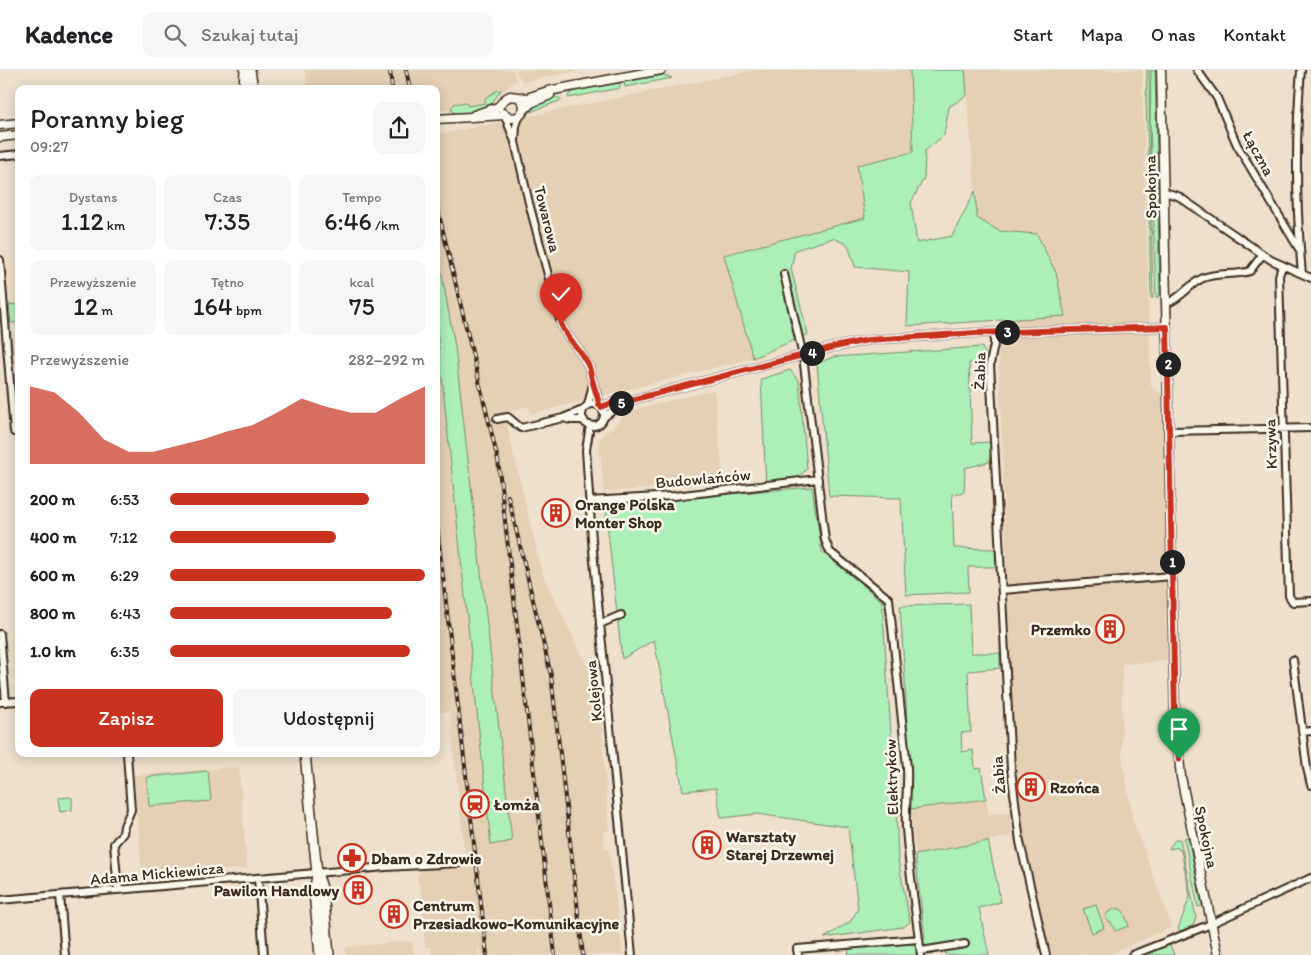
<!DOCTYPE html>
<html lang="pl">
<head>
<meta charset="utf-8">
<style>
	body { margin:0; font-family:Itim,sans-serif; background:#f6f6f6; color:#202124; height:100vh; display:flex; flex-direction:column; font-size:19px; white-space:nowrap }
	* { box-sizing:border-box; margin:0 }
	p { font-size:16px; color:#757577 }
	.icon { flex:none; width:28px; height:28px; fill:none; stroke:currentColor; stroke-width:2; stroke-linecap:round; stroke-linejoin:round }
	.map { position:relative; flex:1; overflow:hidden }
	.sheet { position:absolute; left:15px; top:15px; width:425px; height:672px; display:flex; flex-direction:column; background:#fff; border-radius:10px; box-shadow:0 2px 12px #0003 }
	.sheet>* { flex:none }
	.pin { position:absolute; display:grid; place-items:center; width:42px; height:42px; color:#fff; margin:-51px -21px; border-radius:50% 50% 50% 0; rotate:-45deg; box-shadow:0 0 5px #0007 }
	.pin .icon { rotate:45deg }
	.km { position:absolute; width:25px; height:25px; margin:-12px; border-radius:50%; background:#222; color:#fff; font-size:14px; line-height:25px; text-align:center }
	.round { display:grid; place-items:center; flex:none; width:52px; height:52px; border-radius:10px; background:#f6f6f6 }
	.head { display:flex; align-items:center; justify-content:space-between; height:85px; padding:0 15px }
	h1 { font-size:28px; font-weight:600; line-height:38px }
	.stats { display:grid; grid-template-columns:repeat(3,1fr); gap:8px; height:85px; padding:5px 15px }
	.stats div { display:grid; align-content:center; border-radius:10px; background:#f6f6f6; text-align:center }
	.stats b { font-size:25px; font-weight:600 }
	.stats small { font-size:14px; font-weight:400 }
	.stats p { font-size:14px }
	.chart { height:140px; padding:10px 15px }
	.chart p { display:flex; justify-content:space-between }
	.chart svg { width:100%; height:90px; margin-top:5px; fill:#c8321e; opacity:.7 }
	.action { display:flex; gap:10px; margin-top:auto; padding:10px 15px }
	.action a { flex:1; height:58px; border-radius:10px; background:#c8321e; color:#fff; font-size:20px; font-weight:600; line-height:58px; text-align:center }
	.action a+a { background:#f6f6f6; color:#202124 }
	ul { padding:0 15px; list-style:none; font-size:16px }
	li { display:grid; grid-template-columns:80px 60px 1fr; align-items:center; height:38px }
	li i { height:12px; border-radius:6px; background:#c8321e }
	header { display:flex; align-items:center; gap:30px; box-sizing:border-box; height:70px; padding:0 25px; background:#fff; border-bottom:1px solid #e0e0e0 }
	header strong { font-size:24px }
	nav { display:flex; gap:28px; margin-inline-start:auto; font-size:18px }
	.search { width:350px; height:45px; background:#f6f6f6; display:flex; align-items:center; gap:12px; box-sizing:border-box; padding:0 18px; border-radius:10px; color:#757577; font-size:19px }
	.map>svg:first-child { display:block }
	.built { fill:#e5d0b6 }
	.green { fill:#adefb9; stroke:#748c6c }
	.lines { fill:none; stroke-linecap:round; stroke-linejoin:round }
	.minor-casing { stroke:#3b2a1e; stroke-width:10 }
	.tertiary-casing { stroke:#3b2a1e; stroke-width:11 }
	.secondary-casing { stroke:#3b2a1e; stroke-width:12 }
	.minor { stroke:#fbf7ec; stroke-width:6 }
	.tertiary { stroke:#fbf7ec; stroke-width:8 }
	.secondary { stroke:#fbf7ec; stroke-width:9 }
	.rail-casing { stroke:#3b2a1e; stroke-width:4 }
	.rail { stroke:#fbf7ec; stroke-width:2; stroke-dasharray:5.5; stroke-linecap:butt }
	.route-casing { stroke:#fff; stroke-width:10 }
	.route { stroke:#c8321e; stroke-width:6 }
	.labels { text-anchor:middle; stroke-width:5; stroke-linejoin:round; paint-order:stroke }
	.street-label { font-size:16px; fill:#3b2a1e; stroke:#fbf7ec }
	.poi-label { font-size:16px; font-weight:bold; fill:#3b2a1e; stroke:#fbf7ec; text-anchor:start }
</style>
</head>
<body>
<header>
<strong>Kadence</strong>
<div class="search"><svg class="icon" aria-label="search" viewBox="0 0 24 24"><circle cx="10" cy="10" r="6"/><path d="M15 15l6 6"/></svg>Szukaj tutaj</div>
<nav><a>Start</a><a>Mapa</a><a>O nas</a><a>Kontakt</a></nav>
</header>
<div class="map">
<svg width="1311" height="885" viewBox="0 0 1311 885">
	<rect width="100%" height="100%" fill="#eee0cc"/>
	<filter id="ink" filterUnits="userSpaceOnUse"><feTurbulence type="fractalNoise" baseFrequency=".02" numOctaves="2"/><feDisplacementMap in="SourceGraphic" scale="10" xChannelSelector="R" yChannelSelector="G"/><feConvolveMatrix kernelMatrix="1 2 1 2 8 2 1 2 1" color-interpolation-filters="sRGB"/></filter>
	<g filter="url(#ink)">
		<path class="built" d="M305,0H513L516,10L486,36L455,41L436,40V19H307Z
			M514,0H583L523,12Z
			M755,0H910L913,82L865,148L724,185L753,288L531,344L528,336L504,343L542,503L599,621L609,761L603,762L604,778L609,779L623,885H481L478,875V885H432L431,877H425L421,820L417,810L418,805L423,800L466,796L449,642H439L436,618V65Z
			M965,0H1142L1151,316L1163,324L1169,591L1122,594V687L1133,750L1172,857L1107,885H1051L1022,767L1013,665L999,295V248L977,148Z
			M714,320L724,413L604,422L599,369L632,340Z
			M239,697L247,798L142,808L134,705Z
			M986,729L989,744L1010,743L1012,766L915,785L911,739Z
			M412,871L414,885H346V877Z"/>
		<path class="green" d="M910,0H965L967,25L949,37L944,65L925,81L924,108L911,133L917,173L952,166L975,121L977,148L999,161L1037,164L1056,203L1065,246L907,256L909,202L855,197L848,175L833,168L795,180L791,199L808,264L753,288L724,185L865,148L857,95L913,82Z
			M1147,0H1149L1150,136L1146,30Z
			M1151,0H1155L1158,135L1153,136L1150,56Z
			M664,5L672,8L625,17L624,12Z
			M620,13V18L568,28L569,24L574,21Z
			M498,20H501L489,37L465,44H455L451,38L454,34L466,32L468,36L485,33V28Z
			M553,27H557L562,30L530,42L520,54C525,39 539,32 553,27Z
			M1149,139H1151L1153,228H1151Z
			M1153,140H1158L1160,223L1159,226L1156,228Z
			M436,172L455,277L512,771L491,775L436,251Z
			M19,234V253H11L9,235Z
			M982,277L990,294L969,293L972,373L992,372L989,392L965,398L964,422L952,424L954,478L995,479L996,497H968L969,522L906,525L901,428L829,426L817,294L833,287Z
			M790,300L799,311L807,399L792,413L766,416L761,309Z
			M812,417L822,482L882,531L896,737L898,789L910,852L903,857L824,868L850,852L858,839L848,757L757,744L721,748L716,718L683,721L654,570L622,589L605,434Z
			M969,534L971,583H1000V598L968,601L971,662L961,663L962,682L973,680L975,699L981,698L986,729L911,739L905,611L900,536Z
			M208,701L211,731L149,736L147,707Z
			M70,727L72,728V740L60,742L58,728Z
			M1188,767L1202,836L1198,837L1184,768Z
			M1180,769L1196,847L1193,856L1180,861L1178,859L1190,826L1181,780H1179L1177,777L1170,779L1169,778L1175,770Z
			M988,771L1001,832L979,838L989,885H946L945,881L932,884L931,885H849L848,877L925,869L915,785Z
			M1096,835L1104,858L1092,863L1083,839Z
			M1118,838L1123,841L1129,856L1115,861L1111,852L1108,851L1105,847L1108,842Z
			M1169,873L1174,885H1150L1154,879Z"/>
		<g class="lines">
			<defs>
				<path id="minor" d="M1197,0L1217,28L1237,75L1299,179
					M1301,0C1295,68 1296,137 1302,204
					M505,46L515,72L529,133L561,254C568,270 582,281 589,297C591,302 591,308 593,313C595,321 599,326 599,335
					M515,71L516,56L519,47
					M0,86L19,84
					M1164,122L1178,126L1271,190L1311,208
					M0,190L14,362
					M1282,196L1279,206L1289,526L1293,532L1311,531
					M784,204L803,286L825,470L830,482L889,529L907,697C908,717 905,738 906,758C909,801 916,843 921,885
					M1167,233C1181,229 1189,214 1203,208C1218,202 1235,206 1250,201L1262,185
					M994,263V275L990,294L1011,699L1020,772L1046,885
					M582 345a11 11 0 1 1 22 0a11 11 0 1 1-22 0Z
					M588,335L593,314
					M601,337L612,333L624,332L834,277L869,270L975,263L1167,257
					M604,347L623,333
					M563,348L571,350H584
					M497,349L508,347L521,358L563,348L583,340
					M590,355L586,380L592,470L632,885
					M1169,361L1311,358
					M590,431L674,426L818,409
					M1002,520L1172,506
					M600,554L621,545
					M0,564L6,632
					M1293,590L1307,698L1311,715
					M0,632L19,631
					M1303,662L1311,661
					M258,808L264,885
					M118,820L114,774L123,763L124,756L131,740L127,684
					M60,825L65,885
					M0,830L386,797L459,793
					M921,881L965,874
					M798,885L797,879L919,869
					M1132,885L1206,856L1311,808"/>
				<path id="tertiary" d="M1161,0L1175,648L1181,707L1218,885
					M524,40L531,33L550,25
					M503,43L511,48C520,48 524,43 524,35L519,27
					M472,47L474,45L498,37L505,29L510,26L527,28L548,21L661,0
					M436,49L505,45
					M0,55L19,53
					M0,67L19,65"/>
				<path id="secondary" d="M250,0L253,19
					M244,19L245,0
					M305,684L317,803L323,821L329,885
					M317,806L314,822L320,885"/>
			</defs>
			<use href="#minor" class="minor-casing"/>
			<use href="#tertiary" class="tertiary-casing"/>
			<use href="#secondary" class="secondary-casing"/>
			<use href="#minor" class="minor"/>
			<use href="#tertiary" class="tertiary"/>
			<use href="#secondary" class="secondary"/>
			<defs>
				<path id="rail" d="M390,0L392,19
					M406,0L410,19
					M436,132L498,390L555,885
					M508,426L551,605L583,885
					M436,447L487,885"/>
			</defs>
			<use href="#rail" class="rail-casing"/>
			<use href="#rail" class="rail"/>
		</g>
	</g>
	<g class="lines" filter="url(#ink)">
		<defs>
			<path id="route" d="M561,254C568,270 582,281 589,297C591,302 591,308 593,313C595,321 598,326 599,335L601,337L612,333L624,332L834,277L868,270L975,263L1167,257L1175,648L1179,689"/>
		</defs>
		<use href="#route" class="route-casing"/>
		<use href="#route" class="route"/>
	</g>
	<defs>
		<symbol id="building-ring" viewBox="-11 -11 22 22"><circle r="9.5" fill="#fbf7ec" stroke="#c8321e" stroke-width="1.5"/><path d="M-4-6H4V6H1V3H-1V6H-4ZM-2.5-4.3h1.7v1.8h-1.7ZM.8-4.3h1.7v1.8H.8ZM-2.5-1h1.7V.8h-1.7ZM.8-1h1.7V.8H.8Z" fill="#c8321e"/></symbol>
		<symbol id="station-ring" viewBox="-11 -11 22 22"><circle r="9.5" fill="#fbf7ec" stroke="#c8321e" stroke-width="1.5"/><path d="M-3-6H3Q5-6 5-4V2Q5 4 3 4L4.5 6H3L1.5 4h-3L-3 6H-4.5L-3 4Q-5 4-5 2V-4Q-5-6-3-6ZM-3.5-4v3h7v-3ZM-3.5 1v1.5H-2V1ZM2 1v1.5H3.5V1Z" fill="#c8321e"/></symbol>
		<symbol id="pharmacy-ring" viewBox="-11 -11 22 22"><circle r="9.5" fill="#fbf7ec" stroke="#c8321e" stroke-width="1.5"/><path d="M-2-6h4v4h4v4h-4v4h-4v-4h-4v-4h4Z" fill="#c8321e"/></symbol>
	</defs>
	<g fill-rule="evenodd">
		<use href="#building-ring" x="540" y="427" width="32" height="32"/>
		<use href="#building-ring" x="1094" y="543" width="32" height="32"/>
		<use href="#building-ring" x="1015" y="701" width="32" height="32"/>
		<use href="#station-ring" x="459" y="718" width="32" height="32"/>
		<use href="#building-ring" x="691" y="759" width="32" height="32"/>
		<use href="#pharmacy-ring" x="336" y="772" width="32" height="32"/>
		<use href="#building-ring" x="342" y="804" width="32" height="32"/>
		<use href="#building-ring" x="378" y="828" width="32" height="32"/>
	</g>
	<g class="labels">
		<g class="street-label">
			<text transform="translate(1259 83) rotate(61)" y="6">Łączna</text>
			<text transform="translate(1150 117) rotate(-91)" y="6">Spokojna</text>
			<text transform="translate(548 149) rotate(76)" y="6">Towarowa</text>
			<text transform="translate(979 301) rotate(-88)" y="6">Żabia</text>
			<text transform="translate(1270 374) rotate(-92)" y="6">Krzywa</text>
			<text transform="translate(703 408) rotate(-5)" y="6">Budowlańców</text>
			<text transform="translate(593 621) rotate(-96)" y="6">Kolejowa</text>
			<text transform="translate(998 705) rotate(-95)" y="6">Żabia</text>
			<text transform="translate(891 707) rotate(-92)" y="6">Elektryków</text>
			<text transform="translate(1207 767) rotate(78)" y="6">Spokojna</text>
			<text transform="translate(157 803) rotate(-5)" y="6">Adama Mickiewicza</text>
		</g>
		<g class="poi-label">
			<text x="575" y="440">Orange Polska<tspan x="575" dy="18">Monter Shop</tspan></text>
			<text x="1091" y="565" text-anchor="end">Przemko</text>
			<text x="1050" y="723">Rzońca</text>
			<text x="494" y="740">Łomża</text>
			<text x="726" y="772">Warsztaty<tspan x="726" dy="18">Starej Drzewnej</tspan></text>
			<text x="371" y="794">Dbam o Zdrowie</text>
			<text x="339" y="826" text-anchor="end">Pawilon Handlowy</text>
			<text x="413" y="841">Centrum<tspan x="413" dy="18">Przesiadkowo-Komunikacyjne</tspan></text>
		</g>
	</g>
</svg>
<div class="pin" style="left:1179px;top:689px;background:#1e9e55"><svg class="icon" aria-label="arrive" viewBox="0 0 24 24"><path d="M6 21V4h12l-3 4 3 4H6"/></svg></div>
<div class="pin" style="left:561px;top:254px;background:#d93025"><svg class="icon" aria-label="check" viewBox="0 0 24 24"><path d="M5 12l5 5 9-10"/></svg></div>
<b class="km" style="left:1172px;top:492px">1</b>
<b class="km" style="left:1168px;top:294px">2</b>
<b class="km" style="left:1007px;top:262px">3</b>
<b class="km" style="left:812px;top:283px">4</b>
<b class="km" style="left:621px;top:333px">5</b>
<section class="sheet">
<div class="head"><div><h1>Poranny bieg</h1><p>09:27</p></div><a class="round"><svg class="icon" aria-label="share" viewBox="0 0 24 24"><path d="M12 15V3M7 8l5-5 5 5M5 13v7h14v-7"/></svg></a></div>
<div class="stats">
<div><p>Dystans</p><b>1.12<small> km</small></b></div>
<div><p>Czas</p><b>7:35</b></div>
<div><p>Tempo</p><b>6:46<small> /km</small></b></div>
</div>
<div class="stats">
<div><p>Przewyższenie</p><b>12<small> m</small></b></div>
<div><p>Tętno</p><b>164<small> bpm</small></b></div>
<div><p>kcal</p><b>75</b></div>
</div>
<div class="chart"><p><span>Przewyższenie</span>282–292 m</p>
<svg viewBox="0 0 160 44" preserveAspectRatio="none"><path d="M0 44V6L10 9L20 19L30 32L40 38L50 38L60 35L70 32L80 28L90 25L100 19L110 12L120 16L130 19L140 19L150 12L160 6V44z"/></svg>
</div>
<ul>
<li><b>200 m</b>6:53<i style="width:78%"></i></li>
<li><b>400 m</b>7:12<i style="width:65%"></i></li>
<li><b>600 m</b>6:29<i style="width:100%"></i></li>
<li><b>800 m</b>6:43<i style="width:87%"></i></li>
<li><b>1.0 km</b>6:35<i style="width:94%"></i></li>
</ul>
<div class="action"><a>Zapisz</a><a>Udostępnij</a></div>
</section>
</div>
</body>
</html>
